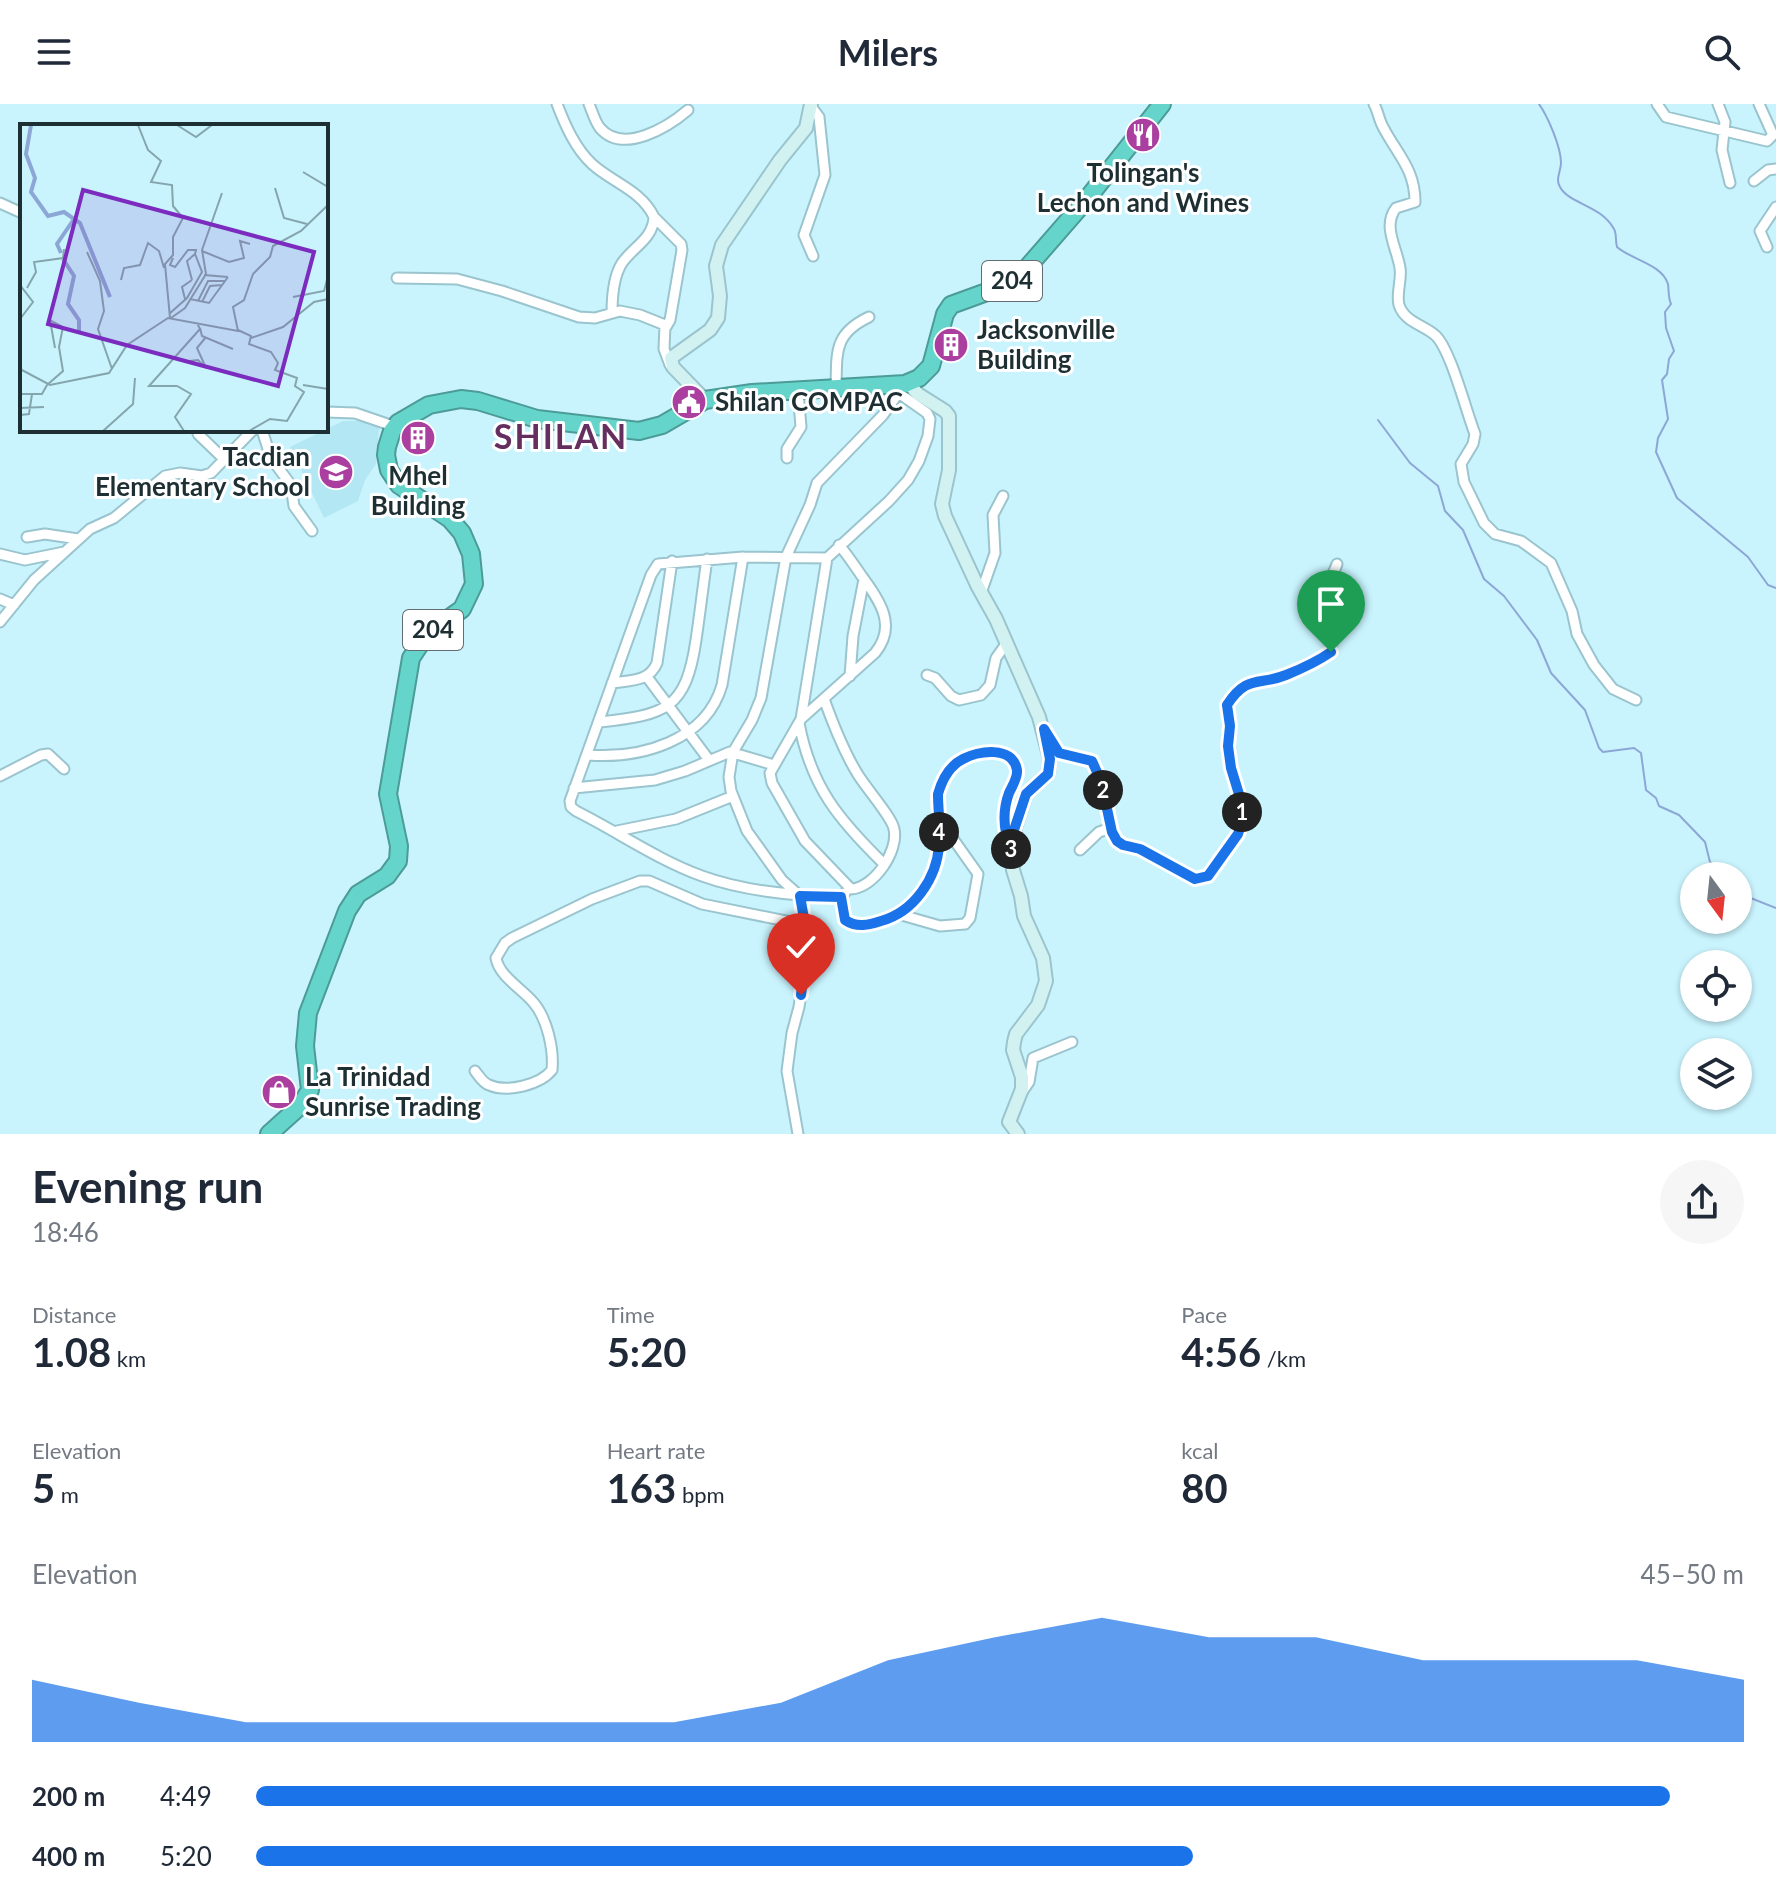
<!DOCTYPE html>
<html lang="en">
<head>
<meta charset="utf-8">
<style>
	body { margin:0; font-family:Lato,sans-serif; background:#f6f6f7; color:#1f2937; height:100vh; display:flex; flex-direction:column; font-size:30px; white-space:nowrap }
	* { box-sizing:border-box; margin:0 }
	p { font-size:26px; color:#747a83 }
	.icon { flex:none; width:44px; height:44px; fill:none; stroke:currentColor; stroke-width:2; stroke-linecap:round; stroke-linejoin:round }
	.map { position:relative; height:1030px; overflow:hidden }
	.side { display:flex; flex-direction:column; background:#fff; flex:1 }
	.side>* { flex:none }
	.needle { width:52px; rotate:165deg }
	.fabs { position:absolute; left:1680px; top:758px; display:grid; gap:16px }
	.fabs a { display:grid; place-items:center; width:72px; height:72px; border-radius:50%; background:#fff; box-shadow:0 2px 6px #0004; font-size:40px }
	.pin { position:absolute; display:grid; place-items:center; width:68px; height:68px; color:#fff; margin:-82px -34px; border-radius:50% 50% 50% 0; rotate:-45deg; box-shadow:0 0 8px #0007 }
	.pin .icon { rotate:45deg }
	.km { position:absolute; width:40px; height:40px; margin:-20px; border-radius:50%; background:#222; color:#fff; font-size:22px; line-height:40px; text-align:center }
	.round { display:grid; place-items:center; flex:none; width:84px; height:84px; border-radius:42px; background:#f6f6f7 }
	.headline { display:flex; align-items:center; justify-content:space-between; height:136px; padding:0 32px }
	h1 { font-size:44px; font-weight:700; line-height:60px }
	.metrics { display:grid; grid-template-columns:repeat(3,1fr); gap:12px; height:136px; padding:8px 32px }
	.metrics div { display:grid; align-content:center }
	.metrics b { font-size:40px; font-weight:700 }
	.metrics small { font-size:22px; font-weight:400 }
	.metrics p { font-size:22px }
	.chart { height:224px; padding:16px 32px }
	.chart p { display:flex; justify-content:space-between }
	.chart svg { width:100%; height:144px; margin-top:8px; fill:#1a73e8; opacity:.7 }
	ul { padding:0 32px; list-style:none; font-size:26px }
	li { display:grid; grid-template-columns:128px 96px 1fr; align-items:center; height:60px }
	li i { height:20px; border-radius:10px; background:#1a73e8 }
	header { display:flex; justify-content:space-between; align-items:center; height:104px; padding:0 32px; background:#fff; font-size:36px; font-weight:700 }
	.map>svg:first-child { display:block }
	.built { fill:#b3e7f3 }
	.lines { fill:none; stroke-linecap:round; stroke-linejoin:round }
	.stream { stroke:#8ca7d5; stroke-width:2 }
	.street-casing { stroke:#9ac4ce; stroke-width:13 }
	.secondary-casing { stroke:#9ac4ce; stroke-width:16 }
	.highway-casing { stroke:#4c9b96; stroke-width:20 }
	.street { stroke:#fff; stroke-width:9 }
	.secondary { stroke:#d1f2f0; stroke-width:12 }
	.highway { stroke:#65d5cc; stroke-width:16 }
	.route-casing { stroke:#fff; stroke-width:16 }
	.route { stroke:#1a73e8; stroke-width:10 }
	.labels { text-anchor:middle; stroke-width:6; stroke-linejoin:round; paint-order:stroke }
	.shield { fill:#fff; stroke:#626d70; stroke-width:2 }
	.shield-label { font-size:24px; font-weight:bold; fill:#1e2f33 }
	.poi-label { font-size:26px; font-weight:bold; fill:#1e2f33; stroke:#fff; text-anchor:start }
	.district-label { font-size:34px; font-weight:bold; letter-spacing:2px; fill:#642f5e; stroke:#fff }
	.inset-river { fill:none; stroke:#8ca7d5; stroke-width:4 }
	.inset-road { fill:none; stroke:#85a5ad; stroke-width:2 }
	.view { fill:#7b2cbf; fill-opacity:0.15; stroke:#7b2cbf; stroke-width:4 }
	.inset-edge { fill:none; stroke:#1e2f33; stroke-width:4 }
</style>
</head>
<body>
<header><svg class="icon" aria-label="menu" viewBox="0 0 24 24"><path d="M4 6h16M4 12h16M4 18h16"/></svg>Milers<svg class="icon" aria-label="search" viewBox="0 0 24 24"><circle cx="10" cy="10" r="6"/><path d="M15 15l6 6"/></svg></header>
<div class="map">
<svg width="1776" height="1030" viewBox="0 0 1776 1030">
	<rect width="100%" height="100%" fill="#c9f4fe"/>
	<path class="built" d="M343,317H364L379,323L376,360L365,376L358,397L324,414L290,343Z"/>
	<g class="lines">
		<path class="stream" d="M1539,0C1548,13 1561,43 1561,59C1561,67 1555,75 1560,83C1569,100 1601,101 1614,125C1617,130 1615,136 1617,143C1630,155 1662,160 1668,180C1669,187 1668,193 1671,200L1665,208L1666,224L1674,247L1669,255L1667,270L1662,276L1668,315L1658,334L1656,348L1677,394L1748,453L1768,481L1776,484
			M1378,316L1410,359L1438,382L1445,407L1463,426L1484,475L1504,492L1537,536L1551,569L1585,606L1599,644L1603,648L1634,644L1641,649L1646,686L1656,694L1659,702L1679,711L1705,738L1710,758L1723,772
			M1738,789L1776,804"/>
		<defs>
			<path id="street" d="M557,0C565,21 575,44 592,60C613,79 641,86 654,113C653,135 633,143 622,159C613,173 612,193 612,209
				M589,0C592,7 595,18 600,24C623,51 668,23 688,6
				M1374,0C1378,7 1379,16 1383,23C1397,50 1415,65 1415,98L1396,104C1382,122 1397,144 1400,164C1402,176 1396,189 1399,201C1405,219 1425,221 1436,232C1451,247 1466,307 1475,330L1473,340L1461,360L1464,378L1484,419L1495,430L1521,437L1551,459L1572,507L1577,530L1594,561L1613,585L1636,596
				M1657,0L1666,13L1767,37L1773,31L1759,0
				M1718,0L1725,18L1722,46L1730,79
				M810,1L819,13L825,71L804,131L813,152
				M1754,77L1768,66L1776,65
				M0,99L22,109
				M654,113L681,140L682,146L670,216L666,223
				M1767,143L1760,127L1776,103
				M397,174L457,175L502,187L579,213L595,214L620,207L640,211L665,221L664,245L670,261
				M836,285C837,249 833,230 869,213
				M326,308L355,309L396,323
				M262,326L271,354L291,381L294,402L312,427
				M198,330L225,356
				M787,354V345L801,323L798,287
				M27,433L45,430L78,435
				M0,450L25,456L64,448
				M827,454L743,453L658,460L651,471L570,697L571,703L576,707C618,728 658,756 702,772C746,788 795,792 841,793
				M981,489L995,449L993,411L1003,392
				M0,495L14,501
				M0,518L34,476L90,425L114,414L165,372L180,369L202,372L211,369L253,326
				M927,571L935,574L951,592L959,596L981,591L990,581L996,554L1006,540
				M850,572L853,532L864,475
				M647,573L709,656
				M612,579C631,576 649,578 657,559L672,457
				M824,595C833,620 843,646 857,669C865,683 892,713 894,725C899,747 874,784 851,785L805,737L772,679L770,669L801,615L827,454L889,397L908,376L919,357L928,332L930,315L927,309L900,290
				M801,615L875,549C898,521 879,496 861,471C854,461 847,450 839,441
				M600,618C666,611 686,605 696,536C700,509 703,482 707,455
				M799,619C811,683 839,716 884,760
				M1047,630L1059,649L1092,657L1101,677L1112,728L1117,737L1123,741L1140,745L1195,775L1208,772L1238,730L1243,715L1242,700L1231,664L1227,601L1235,590L1252,578L1284,572L1331,548V535L1320,526C1312,504 1330,480 1337,460
				M588,651C641,655 706,637 722,581L743,453
				M0,672L41,651L48,650L64,665
				M574,684L655,676L685,667L730,648L774,661
				M617,727L676,715L733,692
				M1080,746L1099,728L1111,724
				M845,789L841,793C839,850 911,808 926,782C943,752 937,722 938,690C942,676 950,662 963,655C978,647 1014,641 1017,666C1018,675 1012,682 1009,690C1003,706 1003,725 1009,740
				M898,810L940,822L965,820L970,814L978,770L939,715
				M475,967C479,972 483,979 489,981C507,989 540,981 552,966C554,945 547,914 533,898C521,884 499,872 496,854L505,839L512,834L592,795L640,777H649L702,800L806,821
				M1022,988L1029,978L1033,954L1072,938
				M798,1030L787,967L792,929L799,903L807,849L803,804L800,792L782,776L747,727L731,687L729,673L733,648L752,616L761,594L786,453L810,401L817,379L883,311L905,280"/>
			<path id="secondary" d="M908,279L918,290L945,307L949,312V366L942,400L945,412L977,481L996,515L1039,613L1050,655L1048,670L1026,690L1011,736L1013,766L1021,792L1024,812L1043,854L1046,877L1038,901L1016,930L1014,938L1013,946L1022,973V985L1009,1018L1018,1030
				M705,296L673,263L671,254L710,226L718,214L720,192L716,162L722,141L780,56L806,24L811,0"/>
			<path id="highway" d="M269,1030L300,1002L310,986L305,942L308,909L347,807L358,790L387,772L398,757L399,742L388,690L411,554L427,530L462,505L474,480L471,450L462,429L450,415L399,381L389,366L386,351L387,343L392,327L398,319L429,301L461,295L478,297L537,315L639,327L662,321L705,296L752,289L905,280L919,274L931,262L945,210L951,201L1006,181L1019,173L1087,95L1162,0"/>
		</defs>
		<use href="#street" class="street-casing"/>
		<use href="#secondary" class="secondary-casing"/>
		<use href="#highway" class="highway-casing"/>
		<use href="#street" class="street"/>
		<use href="#secondary" class="secondary"/>
		<use href="#highway" class="highway"/>
	</g>
	<g class="lines">
		<defs>
			<path id="route" d="M801,891L808,837L800,792L841,793L845,816C857,824 869,821 881,817C914,808 937,774 939,741C941,724 938,707 938,690C942,676 949,662 963,655C978,647 1013,641 1017,666C1018,674 1012,682 1009,689C1002,708 1004,728 1011,745L1013,729L1026,690L1048,670L1050,655L1044,625L1059,649L1092,657L1101,677L1112,728L1117,737L1123,741L1140,745L1195,775L1208,772L1238,730L1243,715L1242,700L1231,664L1228,642L1230,622L1227,601C1247,570 1259,582 1286,571C1301,565 1318,557 1331,548"/>
		</defs>
		<use href="#route" class="route-casing"/>
		<use href="#route" class="route"/>
	</g>
	<defs>
		<symbol id="restaurant-disc" viewBox="-11 -11 22 22"><circle r="9.5" fill="#aa3fa0" stroke="#fff"/><path d="M-5-6h1v4h1v-4h1v4h1v-4h1v5L-1.5 .5V6h-2V.5L-5-1ZM5-6V6H3V1.5H1.5Q1.5-4 5-6Z" fill="#fff"/></symbol>
		<symbol id="building-disc" viewBox="-11 -11 22 22"><circle r="9.5" fill="#aa3fa0" stroke="#fff"/><path d="M-4-6H4V6H1V3H-1V6H-4ZM-2.5-4.3h1.7v1.8h-1.7ZM.8-4.3h1.7v1.8H.8ZM-2.5-1h1.7V.8h-1.7ZM.8-1h1.7V.8H.8Z" fill="#fff"/></symbol>
		<symbol id="civic-disc" viewBox="-11 -11 22 22"><circle r="9.5" fill="#aa3fa0" stroke="#fff"/><path d="M-.6-6.5H3V-4.5H.6V-3L4-1V1h2V6H-6V1h2V-1L-.6-3ZM-1.2 2.5V6h2.4V2.5Z" fill="#fff"/></symbol>
		<symbol id="school-disc" viewBox="-11 -11 22 22"><circle r="9.5" fill="#aa3fa0" stroke="#fff"/><path d="M0-5L7-2L0 1L-7-2ZM-4 1L0 2.5L4 1V4Q0 6-4 4Z" fill="#fff"/></symbol>
		<symbol id="shop-disc" viewBox="-11 -11 22 22"><circle r="9.5" fill="#aa3fa0" stroke="#fff"/><path d="M-5-2.5h2.3a2.7 3.5 0 0 1 5.4 0H5L5.5 6h-11ZM-1.5-2.5h3a1.5 2.3 0 0 0-3 0Z" fill="#fff"/></symbol>
	</defs>
	<g fill-rule="evenodd">
		<use href="#restaurant-disc" x="1123" y="11" width="40" height="40"/>
		<use href="#building-disc" x="931" y="221" width="40" height="40"/>
		<use href="#civic-disc" x="669" y="278" width="40" height="40"/>
		<use href="#building-disc" x="398" y="314" width="40" height="40"/>
		<use href="#school-disc" x="316" y="348" width="40" height="40"/>
		<use href="#shop-disc" x="259" y="968" width="40" height="40"/>
	</g>
	<g class="labels">
		<g class="shield">
			<rect x="982" y="157" width="60" height="40" rx="6"/>
			<rect x="403" y="506" width="60" height="40" rx="6"/>
		</g>
		<g class="shield-label">
			<text x="1012" y="185">204</text>
			<text x="433" y="534">204</text>
		</g>
		<g class="poi-label">
			<text x="1143" y="78" text-anchor="middle">Tolingan's<tspan x="1143" dy="30">Lechon and Wines</tspan></text>
			<text x="977" y="235">Jacksonville<tspan x="977" dy="30">Building</tspan></text>
			<text x="715" y="307">Shilan COMPAC</text>
			<text x="310" y="362" text-anchor="end">Tacdian<tspan x="310" dy="30">Elementary School</tspan></text>
			<text x="418" y="381" text-anchor="middle">Mhel<tspan x="418" dy="30">Building</tspan></text>
			<text x="305" y="982">La Trinidad<tspan x="305" dy="30">Sunrise Trading</tspan></text>
		</g>
		<g class="district-label">
			<text x="561" y="345">SHILAN</text>
		</g>
	</g>
	<g transform="translate(20 20)">
		<rect width="308" height="308" fill="#c9f4fe"/>
		<path class="inset-river" d="M11,1L6,30L15,54L11,68L28,92L44,88L60,99L90,173M41,129L37,120L54,95M43,135L54,152L48,180L59,196V210"/>
		<path class="inset-road" d="M118,1L128,26L141,37L131,58L152,61L153,82L163,94L153,113V131L145,140L150,194M157,1L176,13L192,1M283,48L308,63M255,64L264,94L287,100M182,127L209,138L224,134L220,117L230,120M67,128L80,157L84,187L78,205L92,245M153,134L150,141L155,143L168,126H176L175,130M184,151L208,153M101,156L104,144L120,141L128,119L139,127L144,144M0,161L13,178L0,195M7,164L16,148L14,138L43,134L44,125M273,173L304,167L308,152M165,175L162,163L172,156M170,175L189,179L208,153M178,177L188,157H205M182,178L190,162L202,161M149,190L167,174L182,148L175,130L167,137L172,156M151,194L165,184L186,150L182,126L202,69M180,204L182,212L213,225M218,206L231,212L229,220L251,228L258,239L255,246L277,254L275,262L284,268L267,297L250,295L229,307M231,214L263,203L294,178L308,175M169,237L178,236L186,244L177,224L186,213M0,245L30,261L89,249L107,221L148,194L218,207L213,183L224,176L233,150L250,133L253,122L281,107L308,81M27,261L43,247L39,223L43,203L30,196L35,224M283,261L308,265M0,270H22L27,261M0,284L24,283M0,291L9,290L12,270M83,307L113,280L115,254M164,307L155,293L171,270L157,262H129L180,205L177,199"/>
		<path class="view" d="M63,66L294,128L258,262L28,200Z"/>
		<rect width="308" height="308" class="inset-edge"/>
	</g>
</svg>
<div class="fabs">
<a><svg class="needle" viewBox="-14 -14 28 28"><path d="M0-13l5 13h-10z" fill="#e53935"/><path d="M0 13l5-13h-10z" fill="#747a83"/></svg></a>
<a><svg class="icon" aria-label="locate" viewBox="0 0 24 24"><circle cx="12" cy="12" r="6"/><path d="M12 2v4M12 18v4M2 12h4M18 12h4"/></svg></a>
<a><svg class="icon" aria-label="layers" viewBox="0 0 24 24"><path d="M12 4l9 5-9 5-9-5zM3 14l9 5 9-5"/></svg></a>
</div>
<div class="pin" style="left:1331px;top:548px;background:#1e9e55"><svg class="icon" aria-label="arrive" viewBox="0 0 24 24"><path d="M6 21V4h12l-3 4 3 4H6"/></svg></div>
<div class="pin" style="left:801px;top:891px;background:#d93025"><svg class="icon" aria-label="check" viewBox="0 0 24 24"><path d="M5 12l5 5 9-10"/></svg></div>
<b class="km" style="left:1242px;top:708px">1</b>
<b class="km" style="left:1103px;top:686px">2</b>
<b class="km" style="left:1011px;top:745px">3</b>
<b class="km" style="left:939px;top:728px">4</b>
</div>
<section class="side">
<div class="headline"><div><h1>Evening run</h1><p>18:46</p></div><a class="round"><svg class="icon" aria-label="share" viewBox="0 0 24 24"><path d="M12 15V3M7 8l5-5 5 5M5 13v7h14v-7"/></svg></a></div>
<div class="metrics">
<div><p>Distance</p><b>1.08<small> km</small></b></div>
<div><p>Time</p><b>5:20</b></div>
<div><p>Pace</p><b>4:56<small> /km</small></b></div>
</div>
<div class="metrics">
<div><p>Elevation</p><b>5<small> m</small></b></div>
<div><p>Heart rate</p><b>163<small> bpm</small></b></div>
<div><p>kcal</p><b>80</b></div>
</div>
<div class="chart"><p><span>Elevation</span>45–50 m</p>
<svg viewBox="0 0 160 44" preserveAspectRatio="none"><path d="M0 44V25L10 32L20 38L30 38L40 38L50 38L60 38L70 32L80 19L90 12L100 6L110 12L120 12L130 19L140 19L150 19L160 25V44z"/></svg>
</div>
<ul>
<li><b>200 m</b>4:49<i style="width:95%"></i></li>
<li><b>400 m</b>5:20<i style="width:63%"></i></li>
</ul>
</section>
</body>
</html>
